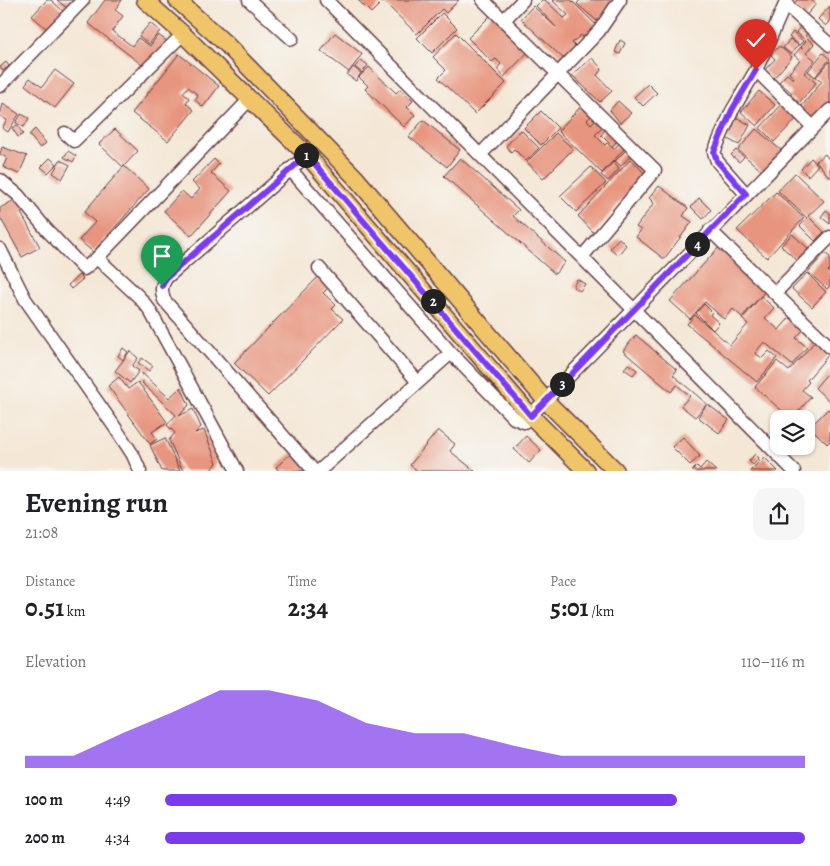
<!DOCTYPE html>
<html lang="en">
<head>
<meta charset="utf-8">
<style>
	body { margin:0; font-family:Alegreya,serif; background:#f6f6f6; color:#202124; height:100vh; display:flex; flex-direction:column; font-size:19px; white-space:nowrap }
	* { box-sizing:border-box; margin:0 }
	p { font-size:16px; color:#757577 }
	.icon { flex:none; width:28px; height:28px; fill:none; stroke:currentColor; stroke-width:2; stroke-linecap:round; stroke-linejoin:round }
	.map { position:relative; height:471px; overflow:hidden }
	.panel { display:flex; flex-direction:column; background:#fff; flex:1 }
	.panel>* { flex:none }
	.buttons { position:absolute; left:770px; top:410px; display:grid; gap:10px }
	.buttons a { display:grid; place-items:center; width:45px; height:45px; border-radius:10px; background:#fff; box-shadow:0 1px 4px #0004; font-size:25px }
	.pin { position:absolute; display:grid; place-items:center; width:42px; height:42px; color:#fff; margin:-51px -21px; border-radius:50% 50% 50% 0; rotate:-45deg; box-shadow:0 0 5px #0007 }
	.pin .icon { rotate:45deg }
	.km { position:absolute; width:25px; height:25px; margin:-12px; border-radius:50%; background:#222; color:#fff; font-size:14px; line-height:25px; text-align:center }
	.round { display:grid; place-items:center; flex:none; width:52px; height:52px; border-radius:15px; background:#f6f6f6 }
	.head { display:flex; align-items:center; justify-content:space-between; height:85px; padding:0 25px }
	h1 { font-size:28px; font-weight:600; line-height:38px }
	.metrics { display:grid; grid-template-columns:repeat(3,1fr); gap:8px; height:85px; padding:5px 25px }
	.metrics div { display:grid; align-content:center }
	.metrics b { font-size:25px; font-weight:600 }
	.metrics small { font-size:14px; font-weight:400 }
	.metrics p { font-size:14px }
	.chart { height:140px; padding:10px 25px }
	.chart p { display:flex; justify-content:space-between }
	.chart svg { width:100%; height:90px; margin-top:5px; fill:#7c3aed; opacity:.7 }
	ul { padding:0 25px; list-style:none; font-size:16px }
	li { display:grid; grid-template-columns:80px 60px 1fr; align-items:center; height:38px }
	li i { height:12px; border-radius:6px; background:#7c3aed }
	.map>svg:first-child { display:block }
	.building { fill:#e7957e }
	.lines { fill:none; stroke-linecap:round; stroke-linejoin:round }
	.minor-casing { stroke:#643d44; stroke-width:15 }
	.major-casing { stroke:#643d44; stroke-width:19 }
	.minor { stroke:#fff; stroke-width:12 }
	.major { stroke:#f0c469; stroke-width:16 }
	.route-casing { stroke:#fff; stroke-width:10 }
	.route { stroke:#7c3aed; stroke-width:6 }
</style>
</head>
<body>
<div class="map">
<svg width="830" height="471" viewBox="0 0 830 471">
	<rect width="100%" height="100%" fill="#f6f6f2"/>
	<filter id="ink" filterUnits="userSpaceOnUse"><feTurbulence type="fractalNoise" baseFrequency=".02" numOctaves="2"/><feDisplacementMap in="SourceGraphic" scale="10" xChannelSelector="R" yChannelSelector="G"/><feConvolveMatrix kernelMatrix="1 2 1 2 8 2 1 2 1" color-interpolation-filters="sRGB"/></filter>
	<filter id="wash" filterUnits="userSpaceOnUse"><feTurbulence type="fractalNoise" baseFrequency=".0096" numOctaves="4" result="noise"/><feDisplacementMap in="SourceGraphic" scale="20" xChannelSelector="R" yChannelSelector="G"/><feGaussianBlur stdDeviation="1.12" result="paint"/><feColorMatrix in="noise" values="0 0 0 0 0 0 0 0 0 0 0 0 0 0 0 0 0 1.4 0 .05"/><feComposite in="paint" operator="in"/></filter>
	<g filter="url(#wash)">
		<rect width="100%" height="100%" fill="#f4e7d5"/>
		<g id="blocks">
			<path class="building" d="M47,0H51L63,11L47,29L32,16Z
				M57,0H76L68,9Z
				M105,0H122L115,10L123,16L112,31L132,46L138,38L150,46L158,35L167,41L146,68L88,23Z
				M358,0H459L446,13L442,9L417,34L383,1L371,13Z
				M542,0H545L564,18L568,15L552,0H571L599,28L587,40L581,35L572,43L578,49L566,61L521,19L533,6L556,27L536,6Z
				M580,0H615L597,21L577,4Z
				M797,0H811L816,4L805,17L792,6Z
				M830,6V22L826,26L818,19Z
				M442,13L457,28L432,53L417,38Z
				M493,13L530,50L504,77L497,69L501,64L496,59L492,62L468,38Z
				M150,23L160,31L149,44L139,36Z
				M803,24L810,29L805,36L814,44L806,53L815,60L804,73L816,83L798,104L789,97L792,93L779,82L787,74L793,79L794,77L789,73L800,60L794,55L801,47L802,49L801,47L806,41L796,32Z
				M793,32L803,41L799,45L789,37Z
				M335,33L362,54L349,72L321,51Z
				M456,33L506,83L475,114L438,78L446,70L433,57Z
				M790,39L798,45L791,54L783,48Z
				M620,40L625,43L620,54L615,52Z
				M779,46L792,57L773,79L764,71L775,59L771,55Z
				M823,53L830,59L815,77L808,71Z
				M179,54L219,86L203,107L195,100L198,95L188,87L183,93L189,98L186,103L194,110L168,141L132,113Z
				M592,58L602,69L597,75L612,91L600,102L572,75Z
				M361,60L368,65L362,73L355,67Z
				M830,61V105L814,120L801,107L822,81L816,77Z
				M6,62L9,66L3,71L0,67Z
				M353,67L361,73L356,81L347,75Z
				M369,67L396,93L400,89L413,101L407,107L415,115L404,127L365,89L368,86L359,77Z
				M55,70L74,84L55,108L25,85L30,78L42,87Z
				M648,84L657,93L643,106L634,97Z
				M759,91L775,105L757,126L741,112Z
				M618,101L631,113L620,123L610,110Z
				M784,102L799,116L774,142L760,128Z
				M3,104L19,114L8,132L2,128L7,120L0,116Z
				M583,104L593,114L587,120L591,124L597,118L605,125L595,135L605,145L607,143L614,149L621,142L626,147L602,173L558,131Z
				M541,111L558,128L541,145L524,128Z
				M21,114L29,118L24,127L16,123Z
				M736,117L750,125L739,145L724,137Z
				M423,120L460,150L447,167L409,137Z
				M17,125L23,134L18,137L12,128Z
				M35,129L46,143L40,148L29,135Z
				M115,129L138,151L123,167L99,144Z
				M756,129L782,151L763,172L738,150Z
				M521,130L539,148L526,161L514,149L511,152L506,146Z
				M605,130L617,141L612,146L601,135Z
				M556,133L573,149L543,179L527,162Z
				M2,147L27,156L19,174L3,167L7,158L0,154Z
				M627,149L632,154L621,166L615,161Z
				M736,150L744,157L739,162L731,155Z
				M68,151L76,156L73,162L64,157Z
				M825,154L830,161V178L816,161Z
				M50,158L57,164L48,173L41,167Z
				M460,158L519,210L513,216L565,262L555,274L444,176Z
				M811,158L818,165L808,176L801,169Z
				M214,159L219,164L211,173L231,191L191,236L164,211L182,191L191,199L200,189L192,182Z
				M631,159L644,173L594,233L578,216Z
				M60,160L70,165L62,179L53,173Z
				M613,162L619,169L608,181L601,175Z
				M124,166L149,189L93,252L79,240L95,222L84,212Z
				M591,167L606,183L576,212L560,196Z
				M795,173L824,201L808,216L824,232L815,241L800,226L807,218L778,191Z
				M659,186L688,208L683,216L692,222L664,259L636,237L641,230L636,227L654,203L649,198Z
				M776,192L804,218L767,258L737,230Z
				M18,198L25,211L21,213L40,247L22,257L0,217V208Z
				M699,198L711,210L703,219L691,207Z
				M826,210L830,213V224L821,217Z
				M792,234L809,249L798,261L781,246Z
				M619,238L626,245L618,255L610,248Z
				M161,241L172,253L154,270L143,257Z
				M720,246L767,289L742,317L733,309L724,319L705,302L690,319L670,301Z
				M825,253L830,257V269L828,271L830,273V286L827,289L808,272Z
				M807,273L826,292L812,307L792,289Z
				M79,275L83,279L71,289L68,285Z
				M320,275L331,285L323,293L336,305L332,309L343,319L268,396L234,363Z
				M577,279L585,284L580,291L573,287Z
				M761,296L774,308L765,318L779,330L790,317L804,329L796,338L807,347L792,365L764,342L755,353L762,358L769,351L777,358L757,382L687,324L695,315L730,345L748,324L742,319Z
				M704,304L712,312L710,315L719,323L713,330L696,313Z
				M636,335L677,370L673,375L707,404L695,417L681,406L690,396L677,385L671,392L623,351Z
				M817,339L830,353L807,380L809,382L802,390L811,397L798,412L803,416L800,419H791L755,387L777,361L789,371Z
				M123,348L128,352L123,360L118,356Z
				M130,351L138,358L132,366L139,371L130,383L115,371Z
				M142,358L153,366L149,371L138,363Z
				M628,364L637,370L633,375L624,369Z
				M830,370V402L815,388Z
				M142,373L169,398L181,387L189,405L179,416L193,409L201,427L195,433L204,430L217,463L210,471H183L169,440L175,433L167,425L176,415L143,384Z
				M119,377L128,389L138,382L167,422L152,432L157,439L150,444L108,386Z
				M707,404L729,420L719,433L698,417Z
				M828,409L830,411V441L827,444L810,427Z
				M438,430L455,444L450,451L475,471H418L410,465Z
				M526,436L541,450L529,463L514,449Z
				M683,437L700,456L690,465L672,447Z
				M165,438L180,471H162L150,445Z
				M294,451L311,471H279L276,467Z
				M755,454L759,458L753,465L749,461Z
				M764,457L778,471H750Z
				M706,462L716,471H692L697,466L700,469Z"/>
		</g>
	</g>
	<g filter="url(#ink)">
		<use href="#blocks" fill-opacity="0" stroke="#643d44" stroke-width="1"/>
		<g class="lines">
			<defs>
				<path id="minor" d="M249,0L292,39
					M326,0L794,471
					M483,0L655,170L582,257
					M785,4L830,45
					M504,20L523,0
					M756,70L813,127
					M0,86L83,0
					M65,133L74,141L183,34
					M307,155L166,278C161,286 161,291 164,300L314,471
					M480,155L599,31L620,0
					M290,169L451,353L514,418L524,422L830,110
					M0,180L18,195L46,229L84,269L97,258L251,98
					M746,194L717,161L714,152L732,111L756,70L787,0
					M710,230L830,347
					M0,249L25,299L114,426L133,455L140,471
					M97,258L139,297L149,309L237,471
					M319,268L418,382
					M775,293L830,237
					M319,471L451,353"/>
				<path id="major" d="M145,0L183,34L307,155L531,416L586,471
					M177,0L226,44L355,177L546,401L616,471"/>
			</defs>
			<use href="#minor" class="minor-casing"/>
			<use href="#major" class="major-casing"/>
			<use href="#minor" class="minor"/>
			<use href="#major" class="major"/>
		</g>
	</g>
	<g class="lines" filter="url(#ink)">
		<defs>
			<path id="route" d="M162,286L166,278L307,155L531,416L746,194L717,161L714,152L732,110L756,70"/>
		</defs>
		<use href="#route" class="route-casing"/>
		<use href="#route" class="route"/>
	</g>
</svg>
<div class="buttons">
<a><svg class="icon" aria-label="layers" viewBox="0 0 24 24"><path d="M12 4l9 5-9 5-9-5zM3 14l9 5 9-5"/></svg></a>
</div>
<div class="pin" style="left:162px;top:286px;background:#1e9e55"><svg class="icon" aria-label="arrive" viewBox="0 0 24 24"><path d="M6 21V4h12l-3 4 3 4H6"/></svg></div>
<div class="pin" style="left:756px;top:70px;background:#d93025"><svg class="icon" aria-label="check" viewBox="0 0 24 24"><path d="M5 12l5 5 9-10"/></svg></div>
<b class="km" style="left:306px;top:155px">1</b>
<b class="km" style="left:433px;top:301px">2</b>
<b class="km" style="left:562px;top:384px">3</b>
<b class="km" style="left:697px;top:244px">4</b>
</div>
<section class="panel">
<div class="head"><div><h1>Evening run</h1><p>21:08</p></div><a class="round"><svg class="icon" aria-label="share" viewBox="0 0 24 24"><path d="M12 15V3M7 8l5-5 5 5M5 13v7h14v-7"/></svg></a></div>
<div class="metrics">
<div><p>Distance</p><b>0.51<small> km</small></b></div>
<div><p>Time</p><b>2:34</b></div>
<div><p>Pace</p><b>5:01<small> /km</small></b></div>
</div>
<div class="chart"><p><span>Elevation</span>110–116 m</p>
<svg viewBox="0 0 160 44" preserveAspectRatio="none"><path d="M0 44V38L10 38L20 27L30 17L40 6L50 6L60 11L70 22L80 27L90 27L100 33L110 38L120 38L130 38L140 38L150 38L160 38V44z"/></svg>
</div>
<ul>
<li><b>100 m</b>4:49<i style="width:80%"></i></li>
<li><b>200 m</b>4:34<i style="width:100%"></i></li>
</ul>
</section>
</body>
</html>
